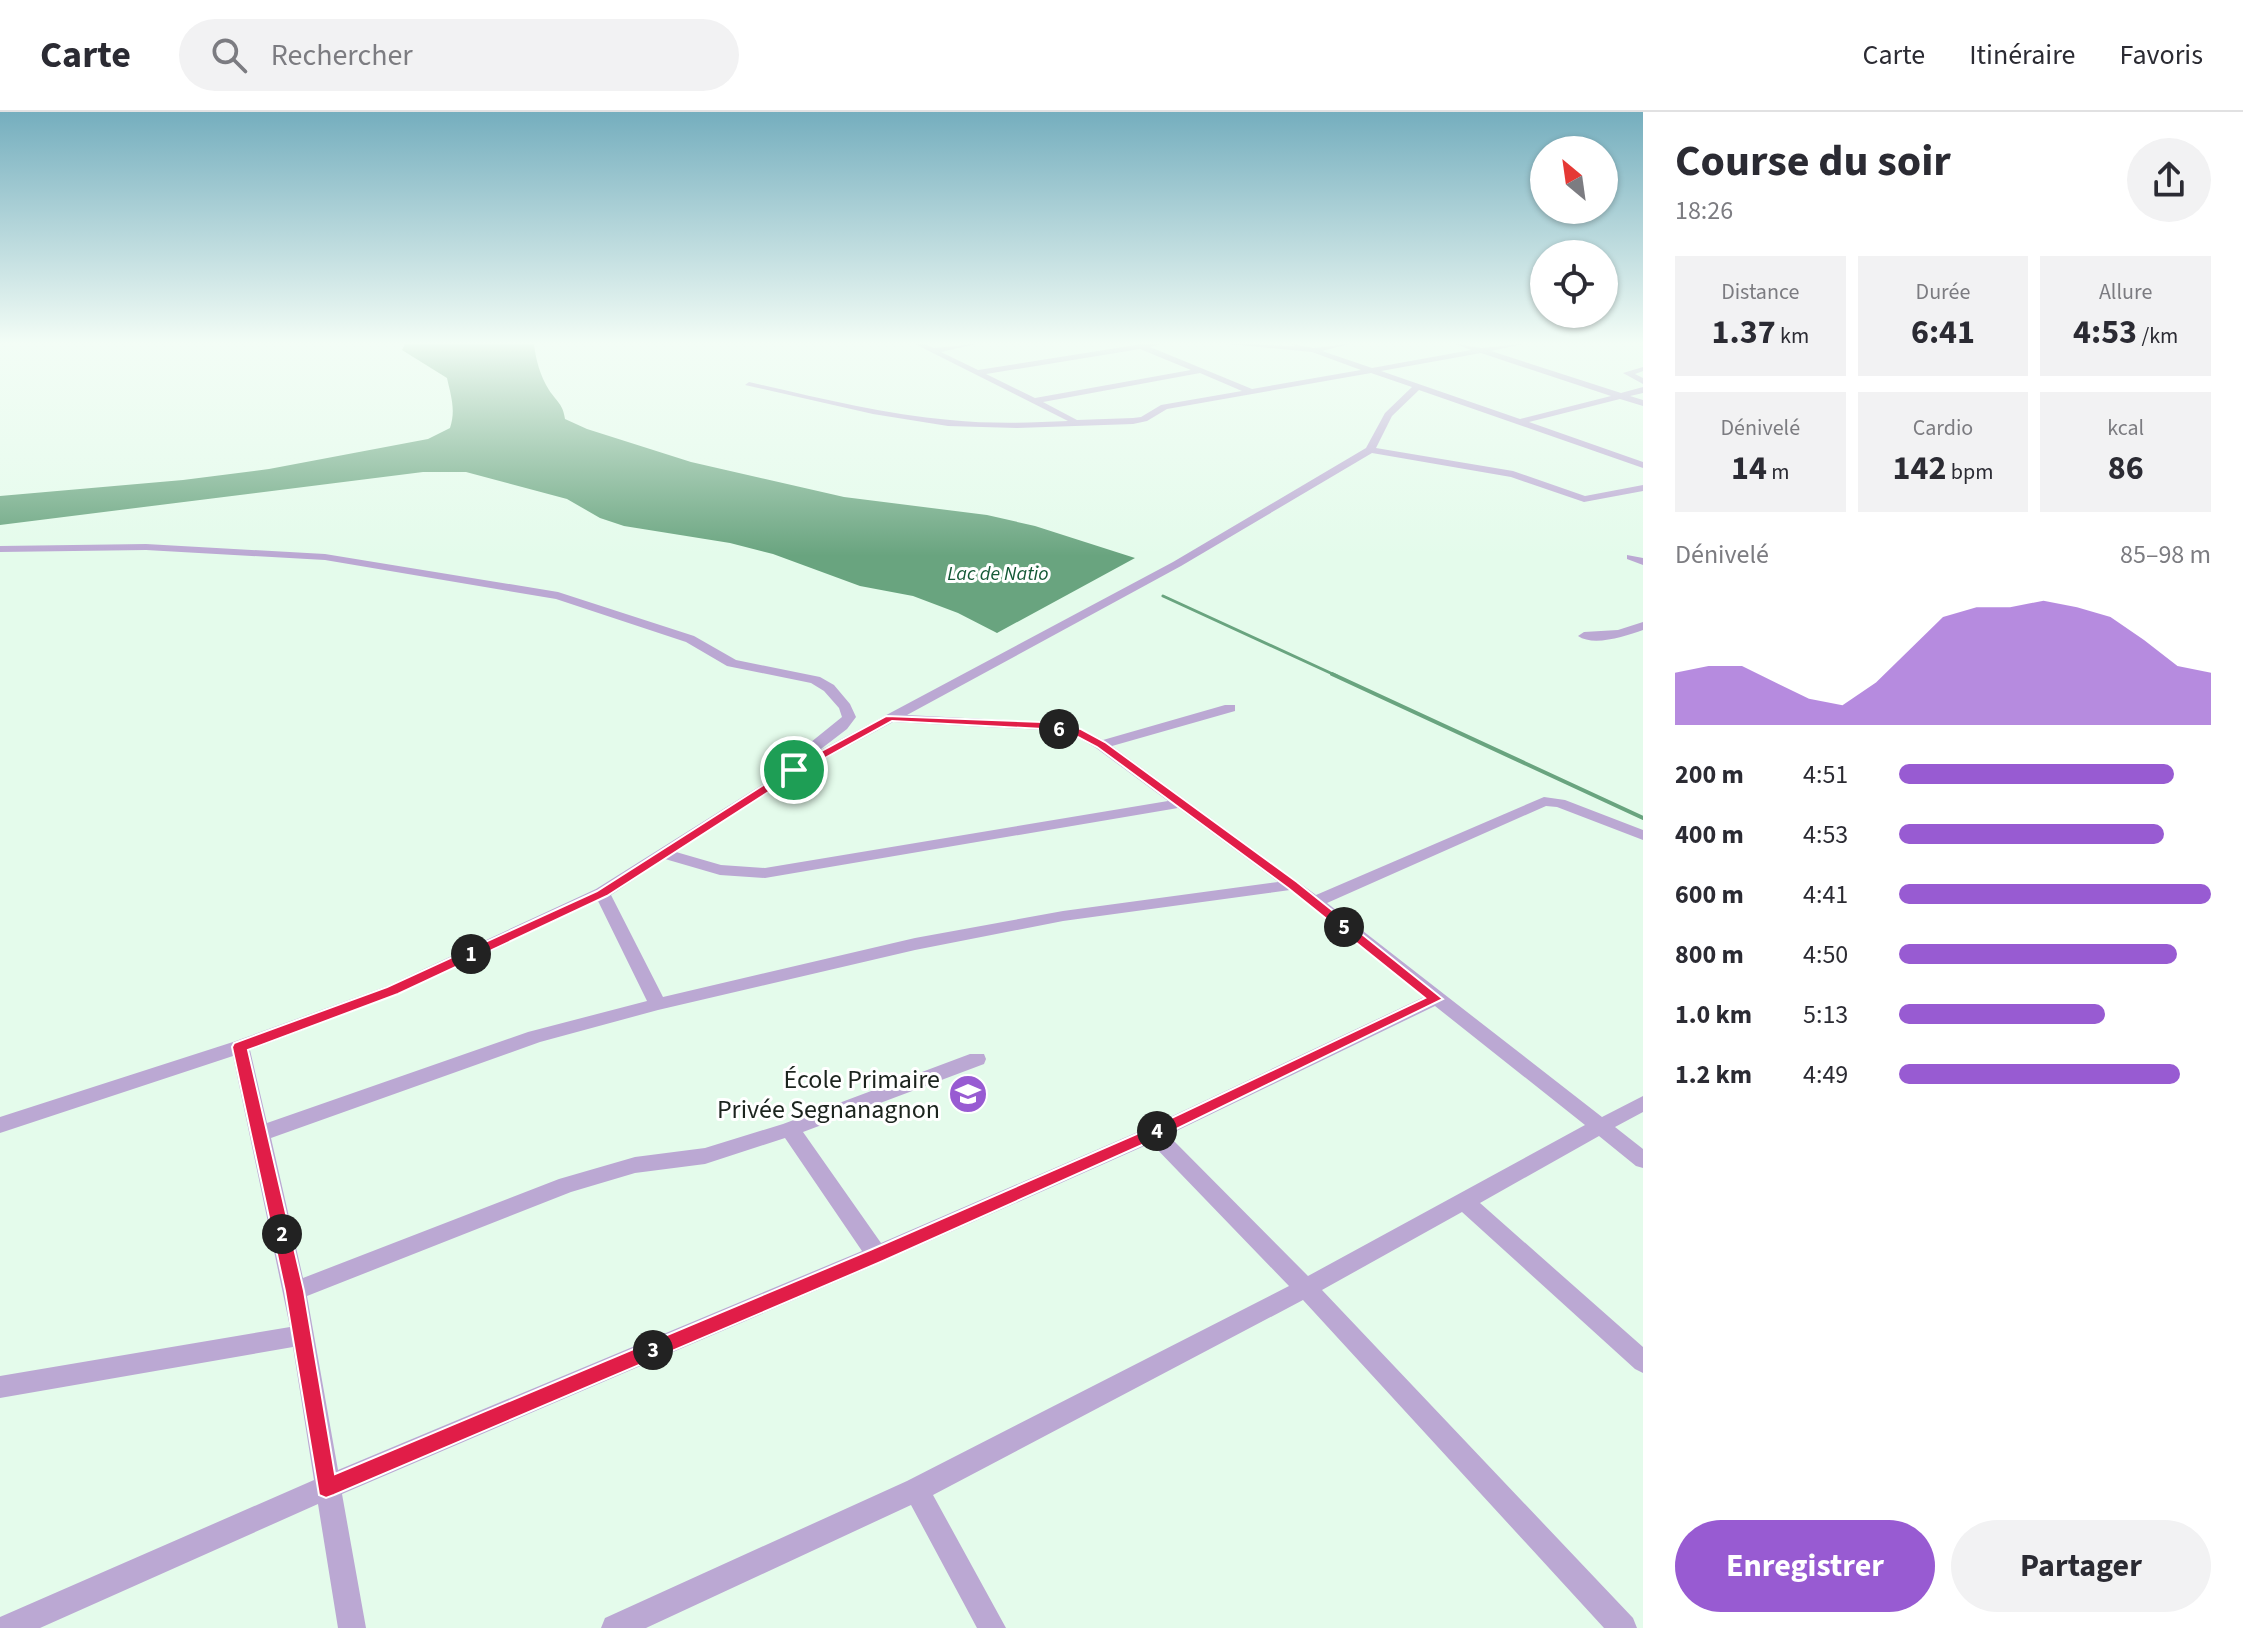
<!DOCTYPE html>
<html lang="fr">
<head>
<meta charset="utf-8">
<style>
	body { margin:0; font-family:"Source Sans 3",sans-serif; background:#f2f2f3; color:#2b2b33; height:100vh; display:flex; flex-direction:column; font-size:30px; white-space:nowrap }
	* { box-sizing:border-box; margin:0 }
	p { font-size:26px; color:#7c7c81 }
	.icon { flex:none; width:44px; height:44px; fill:none; stroke:currentColor; stroke-width:2; stroke-linecap:round; stroke-linejoin:round }
	.map { position:relative; flex:1; overflow:hidden }
	.drawer { display:flex; flex-direction:column; background:#fff; width:600px }
	.drawer>* { flex:none }
	.needle { width:52px; rotate:331deg }
	.buttons { position:absolute; left:1530px; top:24px; display:grid; gap:16px }
	.buttons a { display:grid; place-items:center; width:88px; height:88px; border-radius:50%; background:#fff; box-shadow:0 2px 6px #0004; font-size:40px }
	.pin { position:absolute; display:grid; place-items:center; width:68px; height:68px; color:#fff; margin:-34px; border:4px solid #fff; border-radius:50%; box-shadow:0 2px 8px #0007 }
	.km { position:absolute; width:40px; height:40px; margin:-20px; border-radius:50%; background:#222; color:#fff; font-size:22px; line-height:40px; text-align:center }
	.round { display:grid; place-items:center; flex:none; width:84px; height:84px; border-radius:42px; background:#f2f2f3 }
	.summary { display:flex; align-items:center; justify-content:space-between; height:136px; padding:0 32px }
	h1 { font-size:44px; font-weight:700; line-height:60px }
	.metrics { display:grid; grid-template-columns:repeat(3,1fr); gap:12px; height:136px; padding:8px 32px }
	.metrics div { display:grid; align-content:center; border-radius:0px; background:#f2f2f3; text-align:center }
	.metrics b { font-size:34px; font-weight:700 }
	.metrics small { font-size:22px; font-weight:400 }
	.metrics p { font-size:22px }
	.chart { height:224px; padding:16px 32px }
	.chart p { display:flex; justify-content:space-between }
	.chart svg { width:100%; height:144px; margin-top:8px; fill:#985bd2; opacity:.7 }
	.cta { display:flex; gap:16px; margin-top:auto; padding:16px 32px }
	.cta a { flex:1; height:92px; border-radius:48px; background:#985bd2; color:#fff; font-size:32px; font-weight:700; line-height:92px; text-align:center }
	.cta a+a { background:#f2f2f3; color:#2b2b33 }
	ul { padding:0 32px; list-style:none; font-size:26px }
	li { display:grid; grid-template-columns:128px 96px 1fr; align-items:center; height:60px }
	li i { height:20px; border-radius:10px; background:#985bd2 }
	header { display:flex; align-items:center; gap:48px; box-sizing:border-box; height:112px; padding:0 40px; background:#fff; border-bottom:2px solid #e1e1e2 }
	header strong { font-size:38px }
	nav { display:flex; gap:44px; margin-inline-start:auto; font-size:28px }
	.search { width:560px; height:72px; background:#f2f2f3; display:flex; align-items:center; gap:20px; box-sizing:border-box; padding:0 28px; border-radius:44px; color:#7c7c81; font-size:30px }
	main { display:flex; flex:1; min-height:0 }
	.map>svg:first-child { display:block }
	.water { fill:#69a47f }
	.lines { fill:none; stroke-linecap:round; stroke-linejoin:round }
	.stream-far1 { stroke:#69a47f; stroke-width:3 }
	.stream { stroke:#69a47f; stroke-width:4 }
	.minor { fill:#bba8d3; fill-rule:evenodd }
	.route { fill:#e11d48; stroke:#fff; stroke-width:2; fill-rule:evenodd }
	.labels { text-anchor:middle; stroke-width:6; stroke-linejoin:round; paint-order:stroke }
	.far-water-label { font-size:20px; font-style:italic; fill:#145936; stroke:#fff }
	.near-poi-label { font-size:26px; fill:#1c241e; stroke:#fff; text-anchor:end }
</style>
</head>
<body>
<header>
<strong>Carte</strong>
<div class="search"><svg class="icon" aria-label="search" viewBox="0 0 24 24"><circle cx="10" cy="10" r="6"/><path d="M15 15l6 6"/></svg>Rechercher</div>
<nav><a>Carte</a><a>Itinéraire</a><a>Favoris</a></nav>
</header>
<main>
<div class="map">
<svg width="1643" height="1516" viewBox="0 0 1643 1516">
	<rect width="100%" height="100%" fill="#e4fbeb"/>
	<path class="water" d="M405,232H534C536,249 540,263 549,278C557,290 563,292 565,307L587,317L691,350L844,385L987,403L1035,414L1135,446L997,521L958,501L913,484L860,474L773,442L730,431L624,414L600,406L567,387L466,360H423L0,413V384L183,368L269,357L428,327L450,316C456,298 451,284 447,266L402,238Z"/>
	<g class="lines">
		<path class="stream-far1" d="M1163,484L1337,564"/>
		<path class="stream" d="M1332,562L1643,706"/>
		<path class="minor" d="M915,232H925L934,236L976,232L941,240L978,258L1142,232H1160L1150,235L1252,277L1361,258L1312,240L1229,232L1295,234L1292,232L1314,236L1349,232L1322,239L1372,256L1471,238L1456,232L1481,236L1523,232L1491,239L1621,281L1643,275V281L1630,284L1643,288V294L1620,287L1529,310L1643,350V356L1419,278L1392,304L1376,336L1513,359L1585,384L1643,373V379L1584,390L1511,365L1372,341L1181,454L907,603L1043,610L1082,617L1103,628L1225,593H1235V599L1112,634L1316,783L1544,685L1565,688L1643,718V728L1557,695L1546,694L1327,791L1602,1005L1643,984V1000L1615,1015L1643,1037V1056L1636,1054L1599,1024L1480,1091L1643,1235V1261L1635,1257L1462,1100L1322,1178L1633,1506L1637,1516H1604L1303,1188L933,1383L1006,1516H977L911,1393L646,1516H601L605,1506L907,1369L1289,1174L1151,1031L885,1149L342,1382L366,1516H338L318,1392L40,1516H0V1505L314,1368L293,1235L0,1286V1264L290,1215L233,944L0,1021V1005L233,930L387,874L596,777L798,650L793,646L795,643L842,605L839,596L824,579L811,571L727,554L686,530L556,487L325,448L146,438L0,440V434L146,432L325,442L558,480L694,524L736,548L820,565L834,573L850,592L856,605L847,617L817,640L1173,450L1366,336L1385,301L1412,275L1371,261L1167,297L1147,309L1133,312L1017,316L948,314L873,302L745,273L749,270C815,285 882,302 950,308C989,312 1028,311 1068,309ZM1140,237L1191,258L1035,286L986,262ZM1481,241L1611,284L1520,307L1381,259ZM1200,261L1242,279L1161,293L1141,305L1133,306L1077,308L1043,290ZM893,610L1043,618L1073,623L1096,636L1168,689L765,756L721,753L676,740L799,661ZM1178,696L1278,770L1063,799L915,826L663,885L611,783L665,747L720,763L765,766ZM1290,778L1424,885L1147,1016L881,1131L803,1020L984,952L986,947L984,942H970L783,1012L705,1036L635,1045L559,1067L303,1166L271,1026L540,930L658,898L915,838L1063,809ZM598,789L647,889L528,920L267,1011L250,938L399,882ZM1435,894L1585,1013L1308,1164L1168,1023ZM785,1026L862,1139L338,1358L307,1184L571,1080L635,1061L705,1052Z
			M1643,255V259L1635,262L1643,266V272L1623,261Z
			M1627,443L1643,446V453L1627,447Z
			M1643,510V518C1625,524 1594,535 1578,524L1584,520L1618,518Z"/>
	</g>
	<linearGradient id="sky" x2="0" y2="1"><stop stop-color="#75aebe"/><stop offset="0.52" stop-color="#f3fdf6"/><stop offset="1" stop-color="#f3fdf6" stop-opacity="0"/></linearGradient>
	<rect width="1643" height="444" fill="url(#sky)"/>
	<path class="route" d="M886,604L1043,610L1081,617L1105,630L1297,770L1443,887L1160,1025L883,1149L334,1383L326,1386L319,1383L285,1179L232,935L234,931L387,875L597,779L790,656ZM892,609L1043,617L1074,623L1097,635L1288,776L1425,886L1148,1017L870,1138L335,1362L304,1179L248,938L398,882L607,784L798,661Z"/>
	<defs>
		<symbol id="school-disc" viewBox="-11 -11 22 22"><circle r="9.5" fill="#985bd2" stroke="#fff"/><path d="M0-5L7-2L0 1L-7-2ZM-4 1L0 2.5L4 1V4Q0 6-4 4Z" fill="#fff"/></symbol>
	</defs>
	<g fill-rule="evenodd">
		<use href="#school-disc" x="946" y="960" width="44" height="44"/>
	</g>
	<g class="labels">
		<g class="far-water-label">
			<text x="998" y="468">Lac de Natio</text>
		</g>
		<g class="near-poi-label">
			<text x="940" y="976">École Primaire<tspan x="940" dy="30">Privée Segnanagnon</tspan></text>
		</g>
	</g>
</svg>
<div class="buttons">
<a><svg class="needle" viewBox="-14 -14 28 28"><path d="M0-13l5 13h-10z" fill="#e53935"/><path d="M0 13l5-13h-10z" fill="#7c7c81"/></svg></a>
<a><svg class="icon" aria-label="locate" viewBox="0 0 24 24"><circle cx="12" cy="12" r="6"/><path d="M12 2v4M12 18v4M2 12h4M18 12h4"/></svg></a>
</div>
<div class="pin" style="left:794px;top:658px;background:#1e9e55"><svg class="icon" aria-label="arrive" viewBox="0 0 24 24"><path d="M6 21V4h12l-3 4 3 4H6"/></svg></div>
<b class="km" style="left:471px;top:842px">1</b>
<b class="km" style="left:282px;top:1122px">2</b>
<b class="km" style="left:653px;top:1238px">3</b>
<b class="km" style="left:1157px;top:1019px">4</b>
<b class="km" style="left:1344px;top:815px">5</b>
<b class="km" style="left:1059px;top:617px">6</b>
</div>
<section class="drawer">
<div class="summary"><div><h1>Course du soir</h1><p>18:26</p></div><a class="round"><svg class="icon" aria-label="share" viewBox="0 0 24 24"><path d="M12 15V3M7 8l5-5 5 5M5 13v7h14v-7"/></svg></a></div>
<div class="metrics">
<div><p>Distance</p><b>1.37<small> km</small></b></div>
<div><p>Durée</p><b>6:41</b></div>
<div><p>Allure</p><b>4:53<small> /km</small></b></div>
</div>
<div class="metrics">
<div><p>Dénivelé</p><b>14<small> m</small></b></div>
<div><p>Cardio</p><b>142<small> bpm</small></b></div>
<div><p>kcal</p><b>86</b></div>
</div>
<div class="chart"><p><span>Dénivelé</span>85–98 m</p>
<svg viewBox="0 0 160 44" preserveAspectRatio="none"><path d="M0 44V28L10 26L20 26L30 31L40 36L50 38L60 31L70 21L80 11L90 8L100 8L110 6L120 8L130 11L140 18L150 26L160 28V44z"/></svg>
</div>
<ul>
<li><b>200 m</b>4:51<i style="width:88%"></i></li>
<li><b>400 m</b>4:53<i style="width:85%"></i></li>
<li><b>600 m</b>4:41<i style="width:100%"></i></li>
<li><b>800 m</b>4:50<i style="width:89%"></i></li>
<li><b>1.0 km</b>5:13<i style="width:66%"></i></li>
<li><b>1.2 km</b>4:49<i style="width:90%"></i></li>
</ul>
<div class="cta"><a>Enregistrer</a><a>Partager</a></div>
</section>
</main>
</body>
</html>
